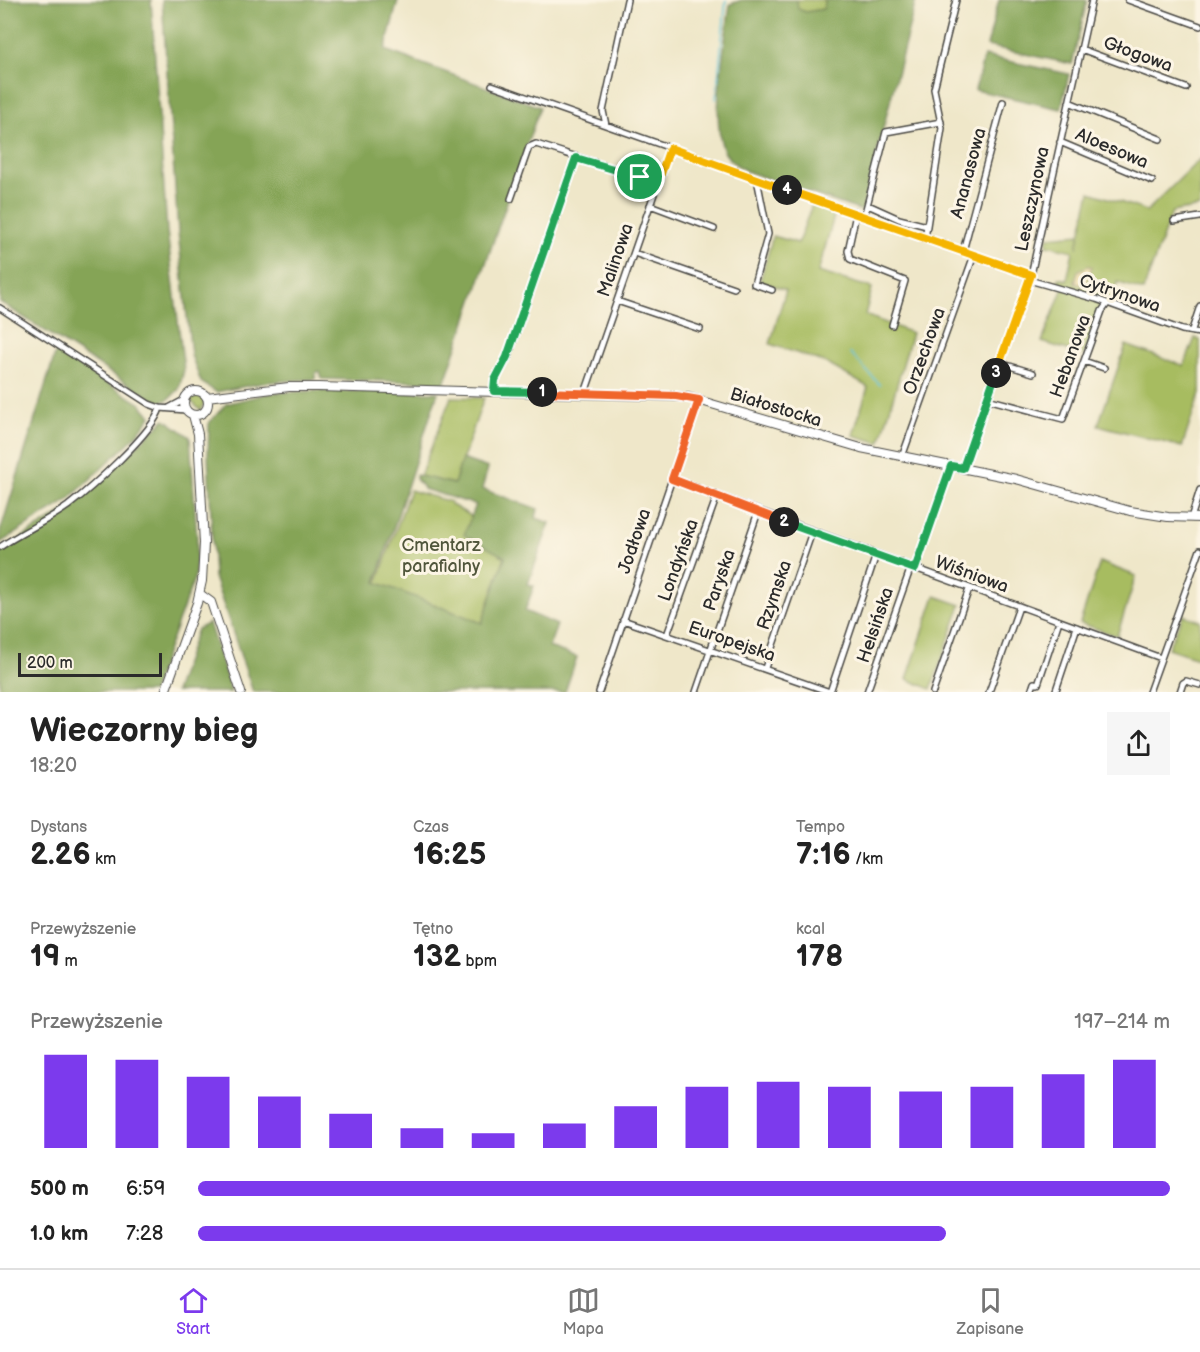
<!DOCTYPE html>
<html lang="pl">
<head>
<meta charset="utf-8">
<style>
	body { margin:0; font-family:"Balsamiq Sans",sans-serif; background:#f6f6f6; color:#222; height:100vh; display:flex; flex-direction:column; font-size:22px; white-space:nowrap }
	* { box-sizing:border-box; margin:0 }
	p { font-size:20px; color:#767676 }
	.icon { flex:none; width:33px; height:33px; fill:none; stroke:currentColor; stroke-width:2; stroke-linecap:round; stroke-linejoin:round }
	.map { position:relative; height:692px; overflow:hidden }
	.sheet { display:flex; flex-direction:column; background:#fff; flex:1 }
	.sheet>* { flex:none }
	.scale { position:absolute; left:18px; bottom:15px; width:144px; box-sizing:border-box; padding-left:6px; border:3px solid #2b2b2b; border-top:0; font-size:16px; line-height:21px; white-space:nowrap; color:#2b2b2b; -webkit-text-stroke:4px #fcf5e5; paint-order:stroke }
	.pin { position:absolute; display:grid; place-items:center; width:51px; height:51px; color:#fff; margin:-26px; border:3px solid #fff; border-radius:50%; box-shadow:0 2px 6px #0007 }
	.km { position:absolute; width:30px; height:30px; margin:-15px; border-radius:50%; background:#222; color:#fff; font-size:16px; line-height:30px; text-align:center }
	.round { display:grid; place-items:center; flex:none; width:63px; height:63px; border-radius:0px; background:#f6f6f6 }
	.overview { display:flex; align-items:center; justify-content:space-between; height:102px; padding:0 30px }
	h1 { font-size:33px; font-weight:800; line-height:45px }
	.metrics { display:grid; grid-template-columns:repeat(3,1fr); gap:9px; height:102px; padding:6px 30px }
	.metrics div { display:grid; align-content:center }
	.metrics b { font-size:30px; font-weight:800 }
	.metrics small { font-size:16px; font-weight:400 }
	.metrics p { font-size:16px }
	.chart { height:168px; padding:12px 30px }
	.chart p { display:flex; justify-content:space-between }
	.chart svg { width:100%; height:108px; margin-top:6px; stroke:#7c3aed; stroke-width:6 }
	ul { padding:0 30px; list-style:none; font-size:20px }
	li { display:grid; grid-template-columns:96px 72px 1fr; align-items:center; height:45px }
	li i { height:15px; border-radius:8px; background:#7c3aed }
	.dock { display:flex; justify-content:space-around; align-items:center; height:84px; border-top:2px solid #e0e0e0; background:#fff; font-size:16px; color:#767676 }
	.dock a { display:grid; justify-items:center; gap:3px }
	.dock .current { color:#7c3aed }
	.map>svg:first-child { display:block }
	.green { fill:#a7bc61; stroke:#697446; stroke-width:1.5 }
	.forest { fill:#85a457; stroke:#586841; stroke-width:1.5 }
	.sand { fill:#eeda9e; stroke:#8c8264; stroke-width:1.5 }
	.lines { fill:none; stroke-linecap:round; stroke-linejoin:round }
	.stream { stroke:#5bc3d7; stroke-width:1.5 }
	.street-casing { stroke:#484743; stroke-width:8 }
	.secondary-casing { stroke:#484743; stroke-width:10 }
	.street { stroke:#fff; stroke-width:5 }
	.secondary { stroke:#fff; stroke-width:8 }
	.split-1-casing { stroke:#fff; stroke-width:12 }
	.split-2-casing { stroke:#fff; stroke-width:12 }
	.split-3-casing { stroke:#fff; stroke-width:12 }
	.split-4-casing { stroke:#fff; stroke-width:12 }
	.split-5-casing { stroke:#fff; stroke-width:12 }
	.split-1 { stroke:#22a559; stroke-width:8 }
	.split-2 { stroke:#f0652b; stroke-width:8 }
	.split-3 { stroke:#22a559; stroke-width:8 }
	.split-4 { stroke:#f5b400; stroke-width:8 }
	.split-5 { stroke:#f5b400; stroke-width:8 }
	.labels { text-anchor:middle; stroke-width:6; stroke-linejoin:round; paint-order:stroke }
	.street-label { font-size:18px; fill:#2b2b2b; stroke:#fcf5e5 }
	.park-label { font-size:18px; fill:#50563b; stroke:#fcf5e5 }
</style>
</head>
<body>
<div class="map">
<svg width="1200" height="692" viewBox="0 0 1200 692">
	<rect width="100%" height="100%" fill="#fcf5e5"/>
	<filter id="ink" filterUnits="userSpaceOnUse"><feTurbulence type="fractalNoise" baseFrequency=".0167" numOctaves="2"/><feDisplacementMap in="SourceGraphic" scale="12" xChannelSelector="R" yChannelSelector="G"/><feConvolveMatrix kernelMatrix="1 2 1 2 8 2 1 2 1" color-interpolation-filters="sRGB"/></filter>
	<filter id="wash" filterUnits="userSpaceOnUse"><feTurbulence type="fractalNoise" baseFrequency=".008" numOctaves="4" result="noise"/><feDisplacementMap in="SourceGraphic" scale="24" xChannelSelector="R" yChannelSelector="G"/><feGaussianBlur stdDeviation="1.35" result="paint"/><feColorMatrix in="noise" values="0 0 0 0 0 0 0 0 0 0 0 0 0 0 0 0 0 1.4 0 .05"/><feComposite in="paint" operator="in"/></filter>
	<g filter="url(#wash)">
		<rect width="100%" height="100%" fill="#efe7c9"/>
		<path class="green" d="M797,0H826L824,9L806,12L797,9Z
			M1200,159V207L1172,212L1143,291L1117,282L1112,299H1104L1084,355L1042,342L1064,285L1058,283L1059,278L1067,280L1073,251L1047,245L1048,237L1080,234L1077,248L1090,192L1147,211Z
			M812,205L835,213L818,272L872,288L865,315L912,333L880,443L853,435L868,387L826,363L770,344L786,290L760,281L773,236L798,243Z
			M1195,338L1200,340V393L1182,447L1098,425L1126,345L1184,366Z
			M196,394L205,401L201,411L189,399Z
			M451,397L484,398L454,484L420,476Z
			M410,490L451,502L450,504L511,539L482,623L377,583Z
			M1100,562L1136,576L1117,636L1080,623Z
			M935,596L961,605L931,689L907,679Z
			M1183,615L1200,621V659L1168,648Z"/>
		<path class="forest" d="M0,0H151L167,231L184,370L179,389L169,399L161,402L150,398L0,302Z
			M162,0H398L385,50L540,107L444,384L429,382L322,379L320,372H316L315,379L268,382L216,392L201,382L191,355L178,231Z
			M742,0H797L798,9L806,12L823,9L826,0H916L862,211L746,171C738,166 730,161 725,153C709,122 726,40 730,4Z
			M999,0H1087L1072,64L987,46Z
			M984,56L1069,74L1061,109L975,90Z
			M56,351L141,404L151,416L136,436L68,500L0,543V532Z
			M314,391L438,392L376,582L482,623L505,557L464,535L476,505L424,489L416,479V475L454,484L462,459L488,468L482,489L538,509L536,518L550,523L528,584L534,586L525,611L557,625L549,647L577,657L565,692H253L214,577L208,454L209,423L226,404L270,393Z
			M165,419L190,437L197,540L195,576L152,692H0V551L73,506Z
			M209,623L231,692H175L197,629Z"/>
		<path class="sand" d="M1088,266L1092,267L1085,286L1075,283L1078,271Z"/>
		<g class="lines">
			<path class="stream" d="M716,99L726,0
				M850,353L880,385"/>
		</g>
	</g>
	<g filter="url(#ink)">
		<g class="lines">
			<defs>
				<path id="street" d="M1128,0L1200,26
					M1081,49L1186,88
					M492,85L1031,275
					M1069,102L1160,139
					M606,125L603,111L627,0
					M1060,142L1152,181
					M757,179L768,234L754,284L772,290
					M511,199L529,147L536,144L640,177L656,188
					M650,205L714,229
					M868,205L899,219L927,226L925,238
					M856,214L848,251L850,259L905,281L892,325
					M864,217L886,132L941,122
					M1174,221L1200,217
					M927,226L942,128L934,89L956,0
					M963,251L1003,102
					M634,253L734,288
					M1029,280L1096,299L1182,330L1200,333
					M617,301L700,329
					M0,308L149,404L160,408L186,410
					M1192,330L1200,306
					M1084,361L1104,368
					M1000,363L1033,373
					M494,391L495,380L508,357L576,158
					M585,393L670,148
					M987,399L1063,419L1102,311L1107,304
					M169,408L184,400
					M902,457L974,255
					M963,468L1031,275L1092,0
					M672,479L1161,658
					M1191,518L1200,490
					M0,547C22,532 47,521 68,506C90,489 154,432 160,408
					M915,569L951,466
					M623,620L830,692
					M667,635L717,496
					M765,668L812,532
					M1056,690L1077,627
					M599,692L699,400
					M696,692L758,512
					M830,692L876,555
					M867,692L911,567
					M933,692L969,589
					M989,692L1019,607
					M1031,692L1034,683L1038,684L1059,621
					M1149,692L1200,550
					M1180,692L1183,683L1186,681L1200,685"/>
				<path id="secondary" d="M184 403a12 12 0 1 1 24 0a12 12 0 1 1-24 0Z
					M207,397L289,387H318L688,397L861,448L1016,479L1130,511L1168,517L1200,518
					M200,594L211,602L241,692
					M165,692L197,603L202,581L204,543L198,434L193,415"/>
			</defs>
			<use href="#street" class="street-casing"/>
			<use href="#secondary" class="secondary-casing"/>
			<use href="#street" class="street"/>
			<use href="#secondary" class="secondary"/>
		</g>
	</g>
	<g class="lines" filter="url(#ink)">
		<defs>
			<path id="split-1" d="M542,392L494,391L495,380L507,357L576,158L640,177"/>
			<path id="split-2" d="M542,392L676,396L699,400L672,479L784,522"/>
			<path id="split-3" d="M784,522L915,569L951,466L963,468L996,373"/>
			<path id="split-4" d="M787,190L1031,275L996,373"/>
			<path id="split-5" d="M640,177L656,188L670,148L787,190"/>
		</defs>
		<use href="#split-1" class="split-1-casing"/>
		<use href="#split-2" class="split-2-casing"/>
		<use href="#split-3" class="split-3-casing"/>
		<use href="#split-4" class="split-4-casing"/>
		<use href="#split-5" class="split-5-casing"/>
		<use href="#split-1" class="split-1"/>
		<use href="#split-2" class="split-2"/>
		<use href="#split-3" class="split-3"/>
		<use href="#split-4" class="split-4"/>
		<use href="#split-5" class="split-5"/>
	</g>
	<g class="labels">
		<g class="street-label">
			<text transform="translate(1138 54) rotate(20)" y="6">Głogowa</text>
			<text transform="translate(1112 148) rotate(23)" y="6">Aloesowa</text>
			<text transform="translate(968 173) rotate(-75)" y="6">Ananasowa</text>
			<text transform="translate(1032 199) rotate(-78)" y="6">Leszczynowa</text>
			<text transform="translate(615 260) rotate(-71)" y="6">Malinowa</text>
			<text transform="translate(1120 293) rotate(19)" y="6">Cytrynowa</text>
			<text transform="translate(924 351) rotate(-70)" y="6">Orzechowa</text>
			<text transform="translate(1070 356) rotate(-70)" y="6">Hebanowa</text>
			<text transform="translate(776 407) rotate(17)" y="6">Białostocka</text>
			<text transform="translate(634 541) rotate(-71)" y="6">Jodłowa</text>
			<text transform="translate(678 560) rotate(-70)" y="6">Londyńska</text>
			<text transform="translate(972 574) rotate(20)" y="6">Wiśniowa</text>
			<text transform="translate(719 580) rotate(-71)" y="6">Paryska</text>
			<text transform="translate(774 595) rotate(-71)" y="6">Rzymska</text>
			<text transform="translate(875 625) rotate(-71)" y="6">Helsińska</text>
			<text transform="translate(732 641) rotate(19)" y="6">Europejska</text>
		</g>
		<g class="park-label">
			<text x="441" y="551">Cmentarz<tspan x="441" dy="21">parafialny</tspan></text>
		</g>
	</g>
</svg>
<div class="scale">200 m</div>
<div class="pin" style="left:640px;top:177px;background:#1e9e55"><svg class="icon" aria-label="arrive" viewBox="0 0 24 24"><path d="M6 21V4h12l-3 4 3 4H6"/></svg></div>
<b class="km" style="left:542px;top:392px">1</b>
<b class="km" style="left:784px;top:522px">2</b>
<b class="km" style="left:996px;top:373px">3</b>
<b class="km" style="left:787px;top:190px">4</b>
</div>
<section class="sheet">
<div class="overview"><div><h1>Wieczorny bieg</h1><p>18:20</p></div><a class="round"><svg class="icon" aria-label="share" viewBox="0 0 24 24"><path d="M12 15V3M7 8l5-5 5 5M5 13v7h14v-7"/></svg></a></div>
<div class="metrics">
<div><p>Dystans</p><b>2.26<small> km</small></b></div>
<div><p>Czas</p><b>16:25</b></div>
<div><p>Tempo</p><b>7:16<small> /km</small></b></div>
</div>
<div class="metrics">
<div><p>Przewyższenie</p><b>19<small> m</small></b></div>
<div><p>Tętno</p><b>132<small> bpm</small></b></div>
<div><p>kcal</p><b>178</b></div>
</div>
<div class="chart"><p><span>Przewyższenie</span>197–214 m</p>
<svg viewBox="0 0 160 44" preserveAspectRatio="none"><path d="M5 44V6M15 44V8M25 44V15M35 44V23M45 44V30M55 44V36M65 44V38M75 44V34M85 44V27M95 44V19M105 44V17M115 44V19M125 44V21M135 44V19M145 44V14M155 44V8"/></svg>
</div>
<ul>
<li><b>500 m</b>6:59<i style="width:100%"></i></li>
<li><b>1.0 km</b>7:28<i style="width:77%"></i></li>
</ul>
</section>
<nav class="dock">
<a class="current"><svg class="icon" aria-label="home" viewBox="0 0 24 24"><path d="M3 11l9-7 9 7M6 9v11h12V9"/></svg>Start</a>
<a><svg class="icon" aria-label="map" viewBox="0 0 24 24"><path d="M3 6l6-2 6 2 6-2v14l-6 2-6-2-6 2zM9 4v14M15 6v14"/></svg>Mapa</a>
<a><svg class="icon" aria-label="saved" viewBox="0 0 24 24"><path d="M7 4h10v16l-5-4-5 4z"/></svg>Zapisane</a>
</nav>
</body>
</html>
